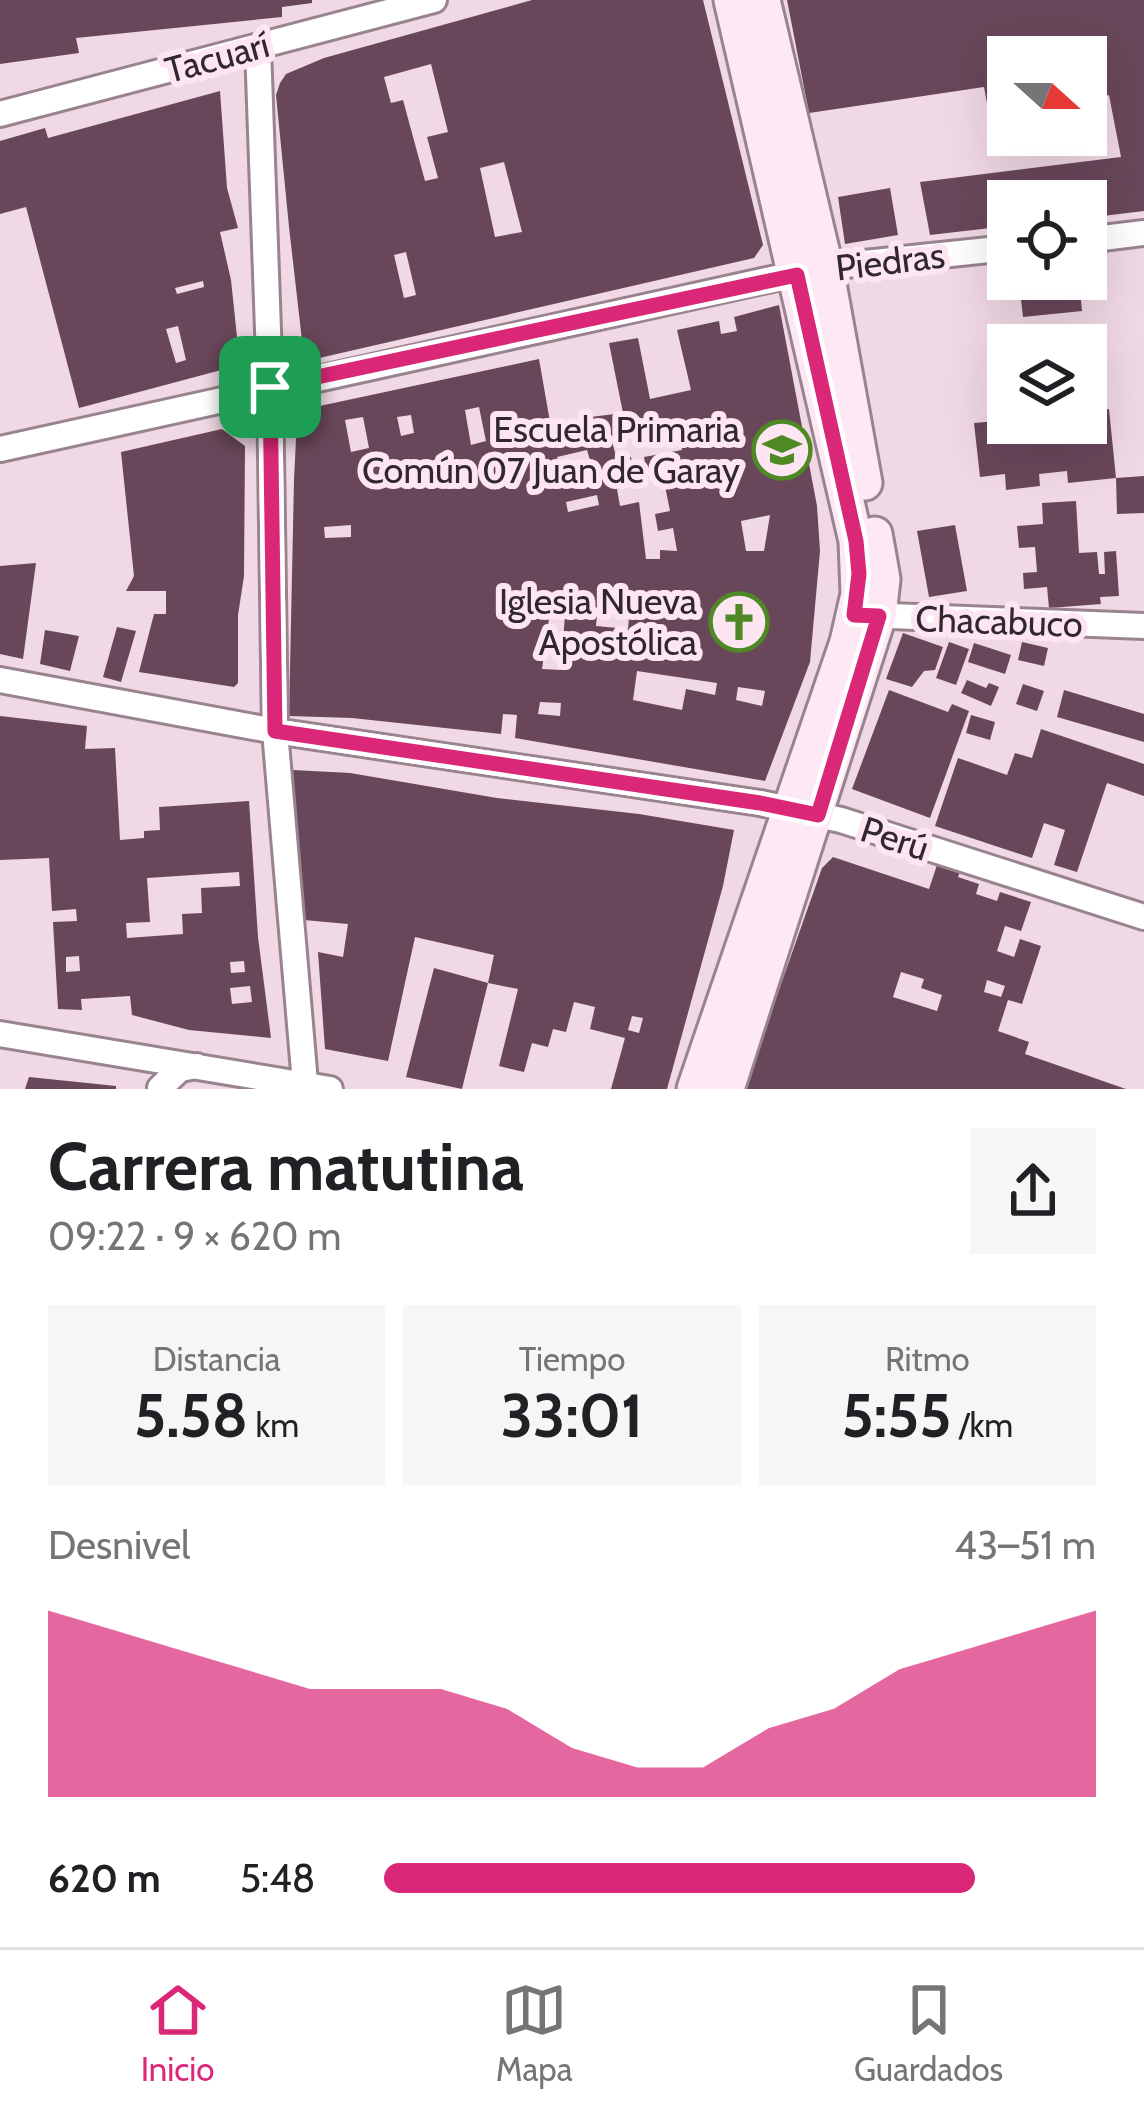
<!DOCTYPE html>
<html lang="es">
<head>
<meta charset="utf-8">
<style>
	body { margin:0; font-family:Cabin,sans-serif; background:#f6f6f6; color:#202124; height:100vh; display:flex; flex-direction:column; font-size:45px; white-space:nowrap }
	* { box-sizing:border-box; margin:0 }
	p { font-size:39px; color:#757577 }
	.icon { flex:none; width:66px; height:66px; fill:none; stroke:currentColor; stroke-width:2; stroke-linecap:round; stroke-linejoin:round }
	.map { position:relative; height:1089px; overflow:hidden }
	.details { display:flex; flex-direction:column; background:#fff; flex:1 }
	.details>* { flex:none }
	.needle { width:78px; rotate:111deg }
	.controls { position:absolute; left:987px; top:36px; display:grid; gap:24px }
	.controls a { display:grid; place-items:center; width:120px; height:120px; border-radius:0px; background:#fff; box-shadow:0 12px 48px #0002; font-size:60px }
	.pin { position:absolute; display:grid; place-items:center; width:102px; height:102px; color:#fff; margin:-51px; border-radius:24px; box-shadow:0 6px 18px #0006 }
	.round { display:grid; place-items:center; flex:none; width:126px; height:126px; border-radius:0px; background:#f6f6f6 }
	.summary { display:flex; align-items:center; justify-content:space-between; height:204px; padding:0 48px }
	h1 { font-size:66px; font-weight:700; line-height:90px }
	.stats { display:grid; grid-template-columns:repeat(3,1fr); gap:18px; height:204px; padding:12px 48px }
	.stats div { display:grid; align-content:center; border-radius:0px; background:#f6f6f6; text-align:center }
	.stats b { font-size:60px; font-weight:700 }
	.stats small { font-size:33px; font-weight:400 }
	.stats p { font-size:33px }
	.chart { height:336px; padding:24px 48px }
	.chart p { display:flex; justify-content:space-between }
	.chart svg { width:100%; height:216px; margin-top:12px; fill:#db2777; opacity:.7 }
	ul { padding:0 48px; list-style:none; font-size:39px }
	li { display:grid; grid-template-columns:192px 144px 1fr; align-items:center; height:90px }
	li i { height:30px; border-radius:15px; background:#db2777 }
	.tabs { display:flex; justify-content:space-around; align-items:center; height:168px; border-top:3px solid #e0e0e0; background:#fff; font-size:33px; color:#757577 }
	.tabs a { display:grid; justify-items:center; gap:6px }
	.tabs .current { color:#db2777 }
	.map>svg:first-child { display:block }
	.building { fill:#69475a; fill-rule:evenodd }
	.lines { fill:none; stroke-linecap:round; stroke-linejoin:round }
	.street-casing { stroke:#98838e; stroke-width:30 }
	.secondary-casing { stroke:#98838e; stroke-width:39 }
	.street { stroke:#fff; stroke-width:24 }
	.secondary { stroke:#fde8f3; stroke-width:33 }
	.route-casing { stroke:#fff; stroke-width:24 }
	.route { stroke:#db2777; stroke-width:15 }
	.labels { text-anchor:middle; stroke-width:12; stroke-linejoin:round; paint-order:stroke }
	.street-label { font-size:36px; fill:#31282d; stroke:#fde5f1 }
	.poi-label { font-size:36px; fill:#31282d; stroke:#fde5f1; text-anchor:end }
</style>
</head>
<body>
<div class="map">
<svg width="1144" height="1089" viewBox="0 0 1144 1089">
	<rect width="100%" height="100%" fill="#f0d8e4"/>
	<path class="building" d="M0,0H312V3L282,7V17L76,38L79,53L0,64Z
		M532,0H703L763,245L754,258L315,359L308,356L303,349L289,227L276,95L280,83L286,74L324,58ZM431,64L448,132L427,137L438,178L425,181L403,100L391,103L384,77ZM504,162L522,232L495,237L480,168ZM406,252L416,295L404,298L394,255Z
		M787,0H1144V211L1086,218V201H1008V226L930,235L920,182L1121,157L1109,95L1086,101V57H1008V135H1023L1025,147L996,152L984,87L809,113Z
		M220,91L227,188L238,228L220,232L231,280L240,365L79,408L26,207L0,214V141L45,128L48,138ZM203,281L204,287L177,294L175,288ZM178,326L186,360L176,363L166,329Z
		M890,188L898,235L845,244L838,197Z
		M1079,279L1082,311L1023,317L1019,282Z
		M779,305L817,506L820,551L810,662L765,781L515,738L517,715L503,714L501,734L352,718L289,716L294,480L297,418L301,410L539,359L550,422L623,413L609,343L638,338L650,399L691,390L677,330L719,321L721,334L737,331L734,317ZM479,407L486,441L471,445L465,410ZM411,415L414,433L401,436L397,417ZM363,417L369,448L351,452L345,420ZM654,419L657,443L680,438L682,450L644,457L647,474L662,471L670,511L655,514L658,531L673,528L677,551L660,550V559H646L639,502L620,506L617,489L637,485L631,457L617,460L613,445L627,442L625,425ZM587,450L590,460L559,466L557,457ZM597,495L599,505L568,512L566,502ZM770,515L764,551H746L741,521ZM351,525V537L325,538L324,527ZM598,603L630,606L628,629L596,626ZM550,611L565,614L561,670L542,669ZM637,671L717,683L715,695L686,689L682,710L633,700ZM738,687L765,691L762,706L736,700ZM540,702L561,703L560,716L538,714Z
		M1051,324L1053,345H1026L1024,327Z
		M1109,409L1116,478L1068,483L1067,471L1039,474L1040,486L1006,490L1005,474L980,477L974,423L1008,420V423H1086V412Z
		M222,429L245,446L244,576L238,615V683L234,687L139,672L154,614H166V591H126L134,576L121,452Z
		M1144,476V513L1117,514L1116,478Z
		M1076,501L1079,553L1097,552L1099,574H1105L1104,552L1116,551L1119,596L1100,597L1101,604L1049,608L1047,587L1024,589L1023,573L1037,572L1035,547L1019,548L1017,526L1043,524L1042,503Z
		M955,525L967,591L929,597L917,531Z
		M36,563L23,659L0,654V566Z
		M117,627L136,631L121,682L103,677Z
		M45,630L79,636L70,671L40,664Z
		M903,633L943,647L935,670L924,671L912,687L886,679Z
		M949,642L969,649L956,685L936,678Z
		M1022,642L1048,648L1044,666L1018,660Z
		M974,643L1011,655L1005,674L968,662Z
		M967,680L986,688L989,683L999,687L991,706L961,693Z
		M1023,684L1044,691L1037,711L1016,704Z
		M889,690L948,712L952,704L969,711L930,818L852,789Z
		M1064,690L1144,714V742L1057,717Z
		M971,715L995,722L990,740L966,733Z
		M0,716L87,726L85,749L115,748L120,840L144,838V831L160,830L159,807L249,801L258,937L271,1038L189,1030L132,1015L130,996L81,999L82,1010L58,1009L53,922L77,921L76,909L52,911L49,858L0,860ZM239,872L240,886L201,888L202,913L182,914L183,934L127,938L126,923L150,922L147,878ZM79,956L80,971L66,972V957ZM244,961L245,972L231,973L230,962ZM250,986L252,1002L232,1004L230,988Z
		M1041,729L1144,764V796L1107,783L1077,872L1054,865L1065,830L1044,823L1032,858L935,826L958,758L1007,775L1015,753L1032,758Z
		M293,770L350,773L497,798L639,814L734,830L723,886L667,1089H611L625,1038L590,1029L595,1007L574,1002L566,1032L553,1029L548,1047L532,1043L524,1072L499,1066L518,989L488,983L494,955L415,937L388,1061L325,1049L318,952L343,957L348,924L304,920ZM632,1016L643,1018L639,1033L628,1030Z
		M833,857L929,889L938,862L961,869L958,877L979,884L976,894L997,901L1000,892L1031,902L1021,931L1005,926L997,951L1014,957L1020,939L1041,946L1022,1004L1008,1000L998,1031L1029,1042L1025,1054L1126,1089H744L822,868ZM901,972L924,979L921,988L942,995L937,1011L893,997ZM987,980L1005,986L1001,997L984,992Z
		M434,968L488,983L462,1089L406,1077Z
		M29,1077L116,1086V1089H25Z"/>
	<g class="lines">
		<defs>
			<path id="street" d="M258,47L270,387L275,731L305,1083
				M0,114L434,0
				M1086,240L1144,233
				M0,449L826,267L1008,248
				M865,615L1144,626
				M0,680L275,731L760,803L841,820L1144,917
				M0,1034L330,1089
				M160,1088L180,1069L197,1066"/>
			<path id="secondary" d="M763,0L826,267L865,483
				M694,1089L847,642L858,594L856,541L731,0
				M727,1089L879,616L883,579L875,534"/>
		</defs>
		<use href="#street" class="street-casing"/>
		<use href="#secondary" class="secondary-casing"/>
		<use href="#street" class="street"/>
		<use href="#secondary" class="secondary"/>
	</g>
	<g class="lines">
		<defs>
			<path id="route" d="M797,275L856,541L859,574L854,615L879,616L818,815L760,803L275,731L270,387Z"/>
		</defs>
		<use href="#route" class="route-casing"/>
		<use href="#route" class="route"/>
	</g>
	<defs>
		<symbol id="school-ring" viewBox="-11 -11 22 22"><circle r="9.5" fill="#fde5f1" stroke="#4e8926" stroke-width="1.5"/><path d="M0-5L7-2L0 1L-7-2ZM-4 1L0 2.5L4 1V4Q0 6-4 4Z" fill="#4e8926"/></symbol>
		<symbol id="church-ring" viewBox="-11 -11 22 22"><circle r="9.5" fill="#fde5f1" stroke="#4e8926" stroke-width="1.5"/><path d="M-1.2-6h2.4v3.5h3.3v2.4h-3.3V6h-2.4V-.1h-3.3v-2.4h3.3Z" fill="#4e8926"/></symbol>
	</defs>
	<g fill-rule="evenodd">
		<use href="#school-ring" x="749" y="417" width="66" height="66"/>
		<use href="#church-ring" x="706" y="589" width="66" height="66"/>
	</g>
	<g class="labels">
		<g class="street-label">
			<text transform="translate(217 57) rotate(-15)" y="13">Tacuarí</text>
			<text transform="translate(890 261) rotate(-7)" y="13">Piedras</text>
			<text transform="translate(999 621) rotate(2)" y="13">Chacabuco</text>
			<text transform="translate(895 838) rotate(18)" y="13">Perú</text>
		</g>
		<g class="poi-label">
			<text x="740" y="442">Escuela Primaria<tspan x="740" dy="41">Común 07 Juan de Garay</tspan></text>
			<text x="697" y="614">Iglesia Nueva<tspan x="697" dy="41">Apostólica</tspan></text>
		</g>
	</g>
</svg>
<div class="controls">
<a><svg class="needle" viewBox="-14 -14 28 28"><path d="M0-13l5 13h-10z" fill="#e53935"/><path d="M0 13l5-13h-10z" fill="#757577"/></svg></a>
<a><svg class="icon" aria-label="locate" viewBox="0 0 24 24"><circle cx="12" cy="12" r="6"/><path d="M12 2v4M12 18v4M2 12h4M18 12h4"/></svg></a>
<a><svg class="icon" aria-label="layers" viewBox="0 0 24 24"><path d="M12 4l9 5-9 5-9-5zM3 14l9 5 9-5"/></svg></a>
</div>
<div class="pin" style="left:270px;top:387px;background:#1e9e55"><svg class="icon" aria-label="arrive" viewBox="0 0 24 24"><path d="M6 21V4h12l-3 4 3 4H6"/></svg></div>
</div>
<section class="details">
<div class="summary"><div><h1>Carrera matutina</h1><p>09:22 · 9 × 620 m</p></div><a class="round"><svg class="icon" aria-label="share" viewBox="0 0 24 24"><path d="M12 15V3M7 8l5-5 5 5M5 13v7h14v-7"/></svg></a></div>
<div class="stats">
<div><p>Distancia</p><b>5.58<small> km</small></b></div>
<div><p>Tiempo</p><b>33:01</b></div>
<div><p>Ritmo</p><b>5:55<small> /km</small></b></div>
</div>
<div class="chart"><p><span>Desnivel</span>43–51 m</p>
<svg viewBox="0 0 160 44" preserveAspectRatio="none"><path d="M0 44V6L10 10L20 14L30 18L40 22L50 22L60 22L70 26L80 34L90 38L100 38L110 30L120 26L130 18L140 14L150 10L160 6V44z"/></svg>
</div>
<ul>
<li><b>620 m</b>5:48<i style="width:83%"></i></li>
</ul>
</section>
<nav class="tabs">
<a class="current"><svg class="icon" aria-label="home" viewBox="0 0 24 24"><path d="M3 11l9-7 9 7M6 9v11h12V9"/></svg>Inicio</a>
<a><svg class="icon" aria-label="map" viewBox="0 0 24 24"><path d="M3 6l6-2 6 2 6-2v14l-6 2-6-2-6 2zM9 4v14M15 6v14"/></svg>Mapa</a>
<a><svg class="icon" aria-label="saved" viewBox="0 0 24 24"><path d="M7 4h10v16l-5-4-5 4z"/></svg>Guardados</a>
</nav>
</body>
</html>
